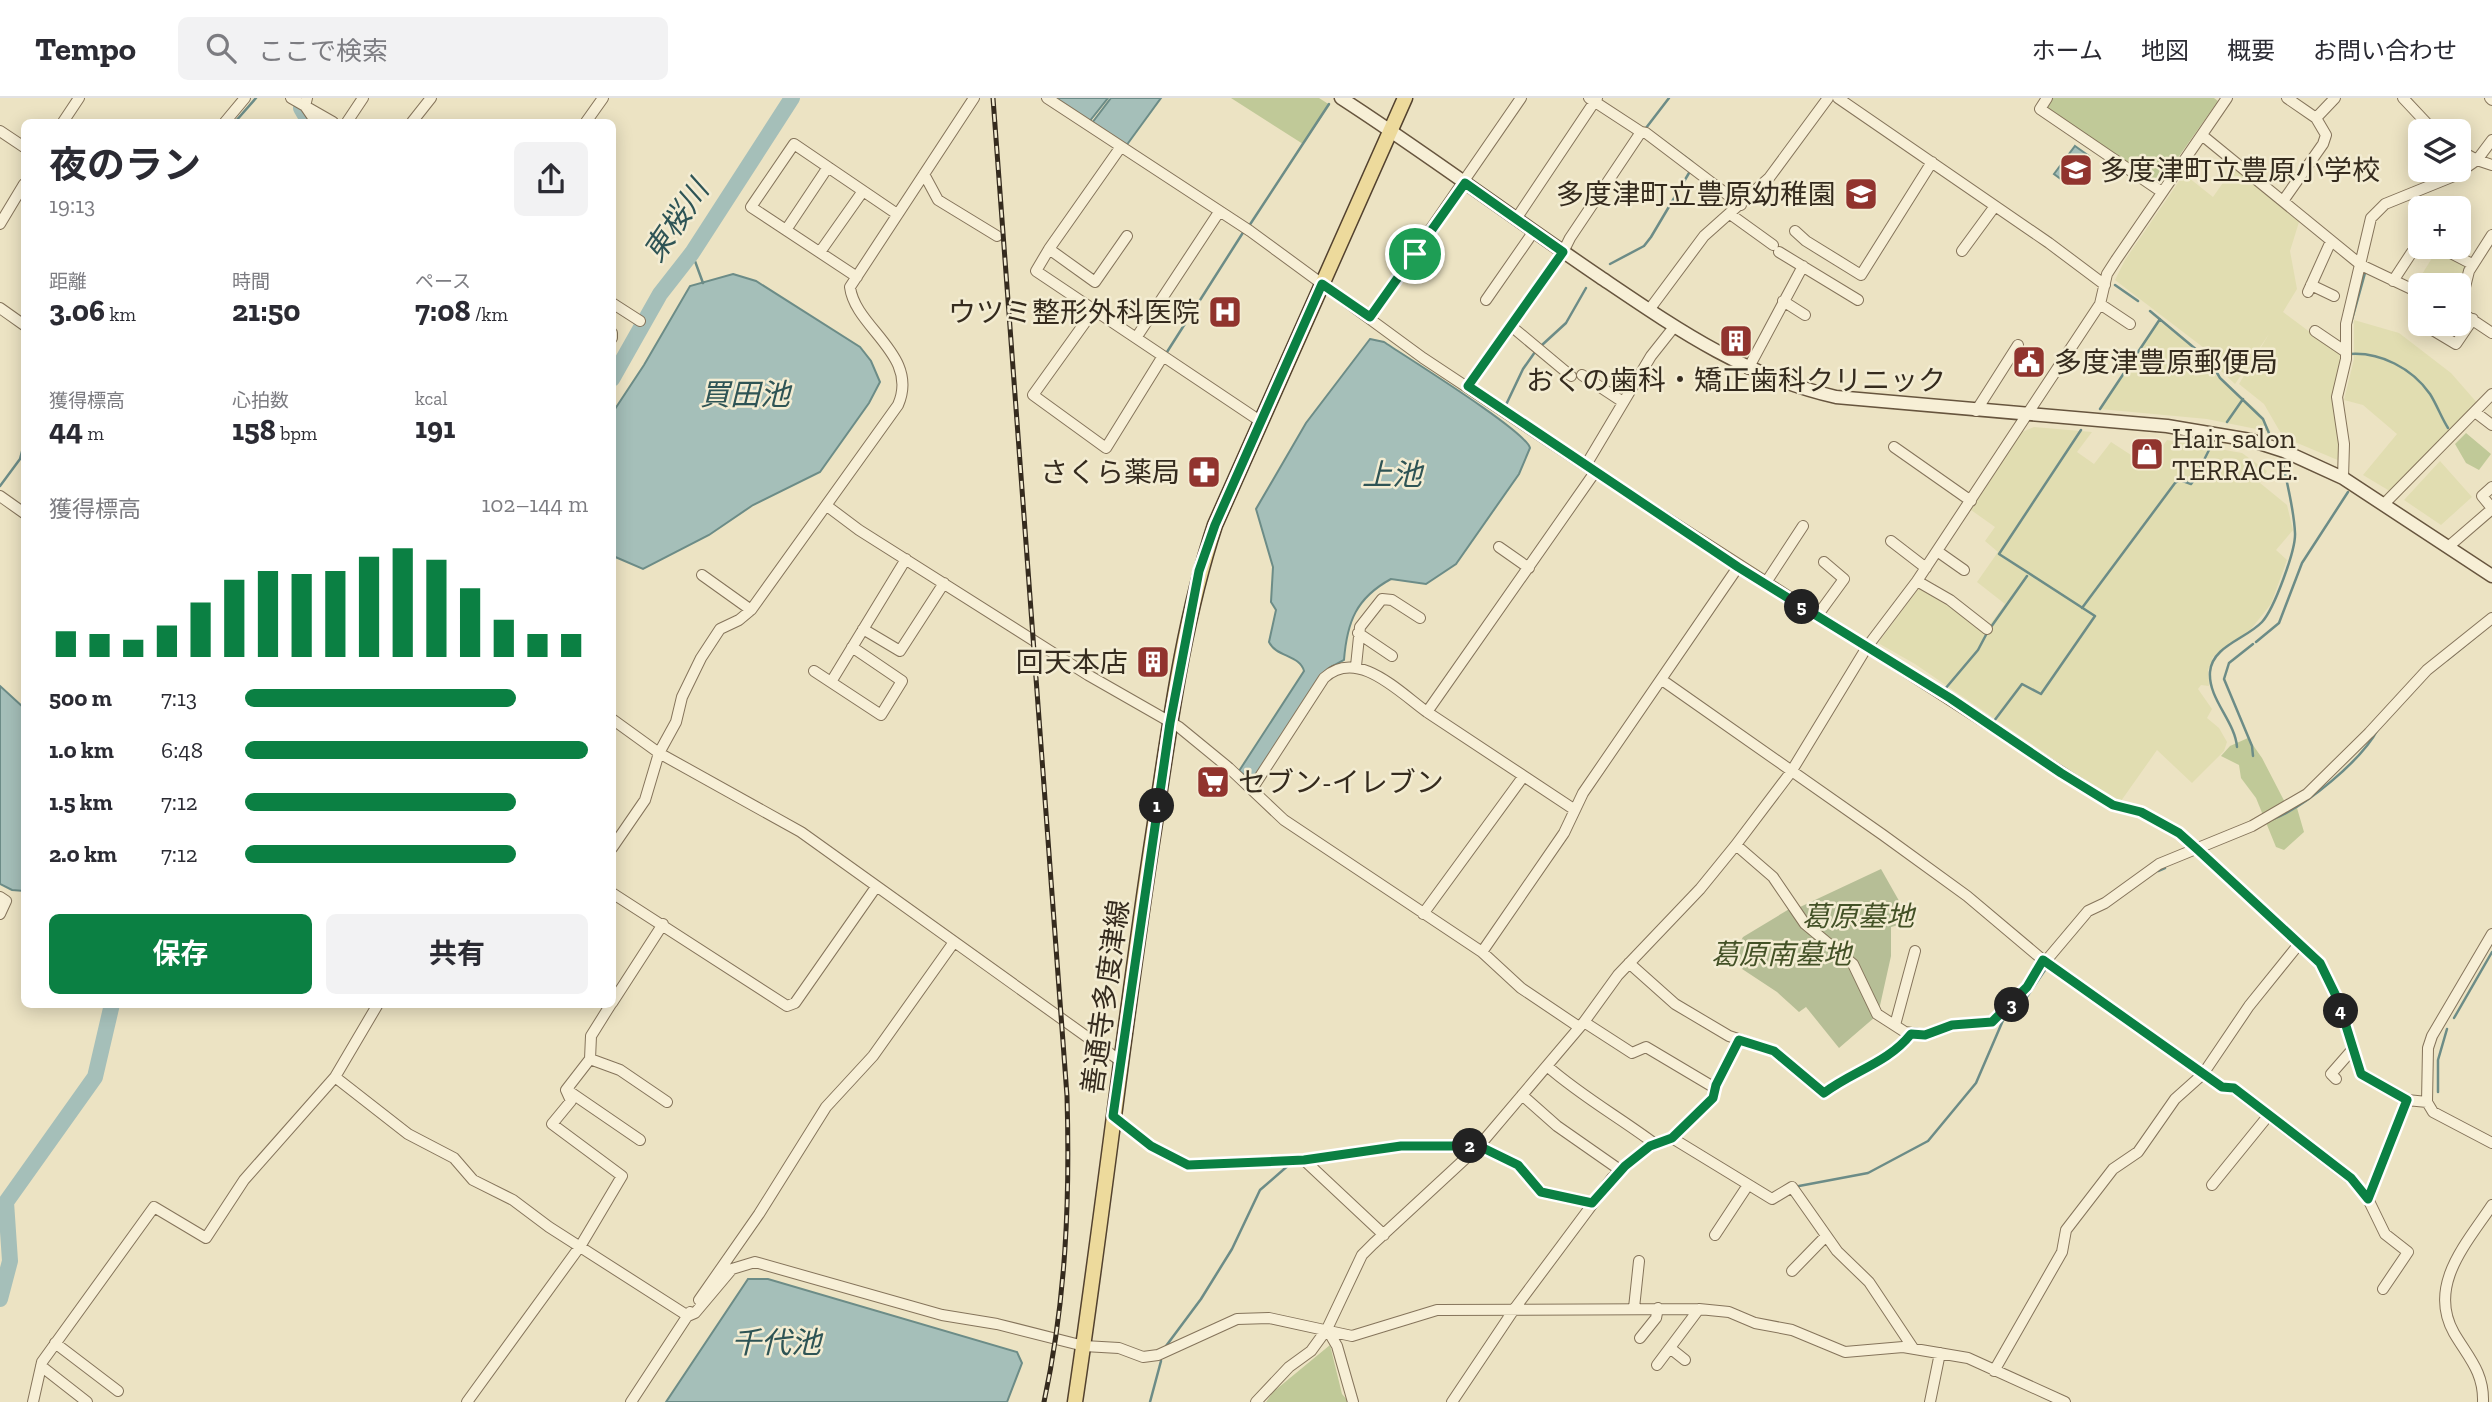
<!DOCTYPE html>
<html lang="ja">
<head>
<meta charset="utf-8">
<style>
	body { margin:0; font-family:"Zilla Slab","Noto Sans JP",serif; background:#f2f2f3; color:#2b2b33; height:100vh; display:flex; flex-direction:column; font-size:26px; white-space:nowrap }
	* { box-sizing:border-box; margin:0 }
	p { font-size:23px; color:#7c7c81 }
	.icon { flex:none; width:38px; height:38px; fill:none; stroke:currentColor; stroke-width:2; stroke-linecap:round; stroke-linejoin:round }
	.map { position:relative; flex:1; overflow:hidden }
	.side { position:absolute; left:21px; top:21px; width:595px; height:889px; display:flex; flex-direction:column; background:#fff; border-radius:10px; box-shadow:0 4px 18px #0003 }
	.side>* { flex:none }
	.buttons { position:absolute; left:2408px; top:21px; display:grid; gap:14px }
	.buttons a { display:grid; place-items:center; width:63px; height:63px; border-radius:10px; background:#fff; box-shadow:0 4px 18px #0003; font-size:35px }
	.pin { position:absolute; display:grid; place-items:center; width:60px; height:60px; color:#fff; margin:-30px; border:4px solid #fff; border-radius:50%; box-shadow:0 2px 7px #0007 }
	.km { position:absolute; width:35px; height:35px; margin:-18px; border-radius:50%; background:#222; color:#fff; font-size:19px; line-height:35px; text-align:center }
	.round { display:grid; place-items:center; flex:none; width:74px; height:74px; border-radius:10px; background:#f2f2f3 }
	.head { display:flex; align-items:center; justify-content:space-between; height:119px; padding:0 28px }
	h1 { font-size:38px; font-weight:700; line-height:52px }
	.figures { display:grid; grid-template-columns:repeat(3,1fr); gap:10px; height:119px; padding:7px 28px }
	.figures div { display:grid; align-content:center }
	.figures b { font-size:30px; font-weight:700 }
	.figures small { font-size:19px; font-weight:400 }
	.figures p { font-size:19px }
	.chart { height:196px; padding:14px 28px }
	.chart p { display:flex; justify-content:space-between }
	.chart svg { width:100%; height:126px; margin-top:7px; stroke:#0b8043; stroke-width:6 }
	.primary-button { display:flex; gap:14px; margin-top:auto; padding:14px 28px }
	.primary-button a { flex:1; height:80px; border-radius:10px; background:#0b8043; color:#fff; font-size:28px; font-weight:700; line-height:80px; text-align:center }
	.primary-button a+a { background:#f2f2f3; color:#2b2b33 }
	ul { padding:0 28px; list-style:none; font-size:23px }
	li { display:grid; grid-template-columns:112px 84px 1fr; align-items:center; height:52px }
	li i { height:18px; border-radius:9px; background:#0b8043 }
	header { display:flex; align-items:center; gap:42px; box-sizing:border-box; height:98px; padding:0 35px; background:#fff; border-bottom:2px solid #e1e1e2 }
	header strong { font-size:33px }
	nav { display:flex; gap:38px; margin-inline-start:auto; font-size:24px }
	.search { width:490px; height:63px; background:#f2f2f3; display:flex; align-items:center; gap:18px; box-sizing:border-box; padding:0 24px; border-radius:10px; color:#7c7c81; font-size:26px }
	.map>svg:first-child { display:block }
	.farmland { fill:#e1ddb1 }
	.green { fill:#c0c998 }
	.cemetery { fill:#b6be96 }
	.water { fill:#a5bfb9; stroke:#6c8c87; stroke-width:2 }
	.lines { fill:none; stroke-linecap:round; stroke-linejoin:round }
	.stream { stroke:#6c8c87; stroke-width:2.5 }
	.river { stroke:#a5bfb9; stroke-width:16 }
	.minor-casing { stroke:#85745b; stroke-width:12 }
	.secondary-casing { stroke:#67553e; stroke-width:15 }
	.primary-casing { stroke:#53422f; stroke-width:17 }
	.minor { stroke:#f7efd6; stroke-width:10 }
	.secondary { stroke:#f7efd6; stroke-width:12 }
	.primary { stroke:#edda9c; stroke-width:14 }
	.rail-casing { stroke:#352b1e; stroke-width:5 }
	.rail { stroke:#f3ecd2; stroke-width:2.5; stroke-dasharray:8; stroke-linecap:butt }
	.route-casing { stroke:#fff; stroke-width:14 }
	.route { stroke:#0b8043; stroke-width:9 }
	.labels { text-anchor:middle; stroke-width:5; stroke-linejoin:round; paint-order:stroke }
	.poi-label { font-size:28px; fill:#352b1e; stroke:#f3ecd2; text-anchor:start }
	.park-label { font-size:28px; font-style:italic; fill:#435126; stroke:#f3ecd2 }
	.street-label { font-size:28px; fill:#352b1e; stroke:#f3ecd2 }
	.water-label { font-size:30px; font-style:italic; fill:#2e5455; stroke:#f3ecd2 }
</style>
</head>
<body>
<header>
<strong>Tempo</strong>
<div class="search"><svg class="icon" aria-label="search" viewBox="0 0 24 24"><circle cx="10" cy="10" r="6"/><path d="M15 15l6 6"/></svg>ここで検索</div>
<nav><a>ホーム</a><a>地図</a><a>概要</a><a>お問い合わせ</a></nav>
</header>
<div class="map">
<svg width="2492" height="1304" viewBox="0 0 2492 1304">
	<rect width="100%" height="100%" fill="#ece3c3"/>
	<path class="farmland" d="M2234,69L2299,124L2290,153L2297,191L2283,214L2342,258L2340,363L2283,339L2264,306L2239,286L2269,236L2235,286L2216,268L2204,250L2115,182L2125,162L2184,76L2213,99Z
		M2437,152L2468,170L2459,203V187L2416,186Z
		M2354,222L2399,235L2451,275L2479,307L2393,395L2363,377L2397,336L2363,307L2344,302L2354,261Z
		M2159,223L2187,244L2220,282L2257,312L2271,334L2207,321L2100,311Z
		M2034,329L2092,334L2077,354L2094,366L2111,344L2148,368L2167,342L2242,355L2267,373L2260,385L2287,407L2293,432L2276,452L2287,462L2271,506L2251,531L2213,559L2208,572L2209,588L2201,587L2198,591L2212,611L2207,620L2219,630L2227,644L2224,653L2192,685L2157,652L2121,703L2106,697L1915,566L1878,545L1919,490L1986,532L2005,506L1977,484L1998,454L1985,443L1995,429L1971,412L2022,334Z
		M2440,363L2472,399L2441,427L2404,402Z"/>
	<path class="green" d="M1231,0H1319L1330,7L1303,46Z
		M2052,0H2214L2218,3L2158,88L2046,10Z
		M2466,335L2491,356L2479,372L2466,365L2455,346Z
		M2248,640L2262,660L2290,714L2297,710L2304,734L2284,752L2276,749L2256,700L2241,680L2239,667L2221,658L2230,648Z
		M1330,1247L1342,1296L1349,1304H1266L1273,1294Z"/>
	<path class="cemetery" d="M1881,771L1911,824L1891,829V858L1879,912L1855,860L1849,859L1806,819L1800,809Z
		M1791,810L1801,829L1851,872L1875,919L1839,950L1806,909L1799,914L1777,894L1730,863L1743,839Z"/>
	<path class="water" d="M1055,0H1108L1089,24Z
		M1111,0H1161L1126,48L1092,25Z
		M2075,48L2089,58L2069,87L2054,76Z
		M733,176L756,183L860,249L871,263L880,284L869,305L820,374L753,407L709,437L643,471L613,458V314L644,267L690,188Z
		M1370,241L1384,244C1406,259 1526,333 1530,350L1519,376L1456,466L1426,486L1391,481C1356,500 1347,524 1344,562L1329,570L1319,580L1255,681H1249L1239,673L1304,573C1300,557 1276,559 1269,544L1276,512L1271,504L1273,469L1256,411L1306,325Z
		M0,588L24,610V793L12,792L0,786Z
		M748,1181H768L1017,1254L1022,1265L1007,1304H666Z"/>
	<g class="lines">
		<path class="stream" d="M1669,0L1646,30L1692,64
			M235,24L256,0
			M1249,128L1329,6
			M692,155L703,185
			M1610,166L1644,148L1651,139L1689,75
			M2115,187L2138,203
			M2150,213L2210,263L2220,280L2263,321L2271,340
			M2351,225L2365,175
			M1542,247L1566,225L1586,190
			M1167,254L1244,133
			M2350,256C2380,254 2412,270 2430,296C2437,307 2441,319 2448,330
			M1504,311L1523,271L1535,254
			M2100,311L2160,221
			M2227,324L2243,301
			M0,388L20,361L24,346
			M2082,510L2175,385L2180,382L2191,386L2194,382L2212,346
			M1991,529L2027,478
			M2256,544L2279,525L2302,465L2348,394
			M2447,562L2479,536
			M1941,588L1994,623L2022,586L2041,596L2095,518L1999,456L2081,332
			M1945,591L1978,552L1987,535
			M2237,649C2235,623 2208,601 2210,574C2212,548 2246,541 2262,524C2274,511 2296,452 2295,435C2294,412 2288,389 2283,367
			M2253,658L2252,648L2224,581L2229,565L2253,546
			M2273,721C2305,709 2362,662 2378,631
			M2158,773L2165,770
			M2066,832L2085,812
			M2454,920L2492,854
			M2438,994V962L2447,931
			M1401,1043H1451
			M1799,1088L1868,1075L1928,1043L1976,985L2004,920L2022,906L2045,872
			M1166,1248L1201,1201L1232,1151L1260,1092L1291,1065
			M1150,1304L1161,1263"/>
		<path class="river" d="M301,10L309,24
			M612,281L660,196L692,155L792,0
			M0,1201L10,1163L6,1104L95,979L112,906"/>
		<defs>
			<path id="minor" d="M291,0L305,8L316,24
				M307,0L305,8L333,24
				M1047,0L1250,133L1423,260L1595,374L2113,707L2141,714L2179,735L2320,865L2338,902L2361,976L2407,1002L2427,1004L2433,1014L2492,1045
				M1589,0L1641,34L1646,35L1741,107
				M1838,0L2049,145L2105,187
				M2047,0L2040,11L2162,94
				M2403,0L2434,33
				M2490,0L2492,2
				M2316,20L2335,0
				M63,24L79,0
				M225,24L245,0
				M347,24L363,0
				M412,24L431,0
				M586,24L603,0
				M0,33L24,49
				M2203,38L2361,167L2420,195
				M2459,52L2477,62L2492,42
				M924,76L938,102L997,138
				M2283,103L2323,46L2326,37L2316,20L2287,0
				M1730,116L1773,147
				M1516,121L1597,0
				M0,126L24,86
				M786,132L828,69
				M1795,133L1806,143L1861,177L1932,64
				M1127,138L1095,184L1049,151L1036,173L1260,323
				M2441,150L2472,166
				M1049,151L1120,50
				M1962,153L1995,108
				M820,154L863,93
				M1779,154L1858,202
				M857,179L751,109L794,46L897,116
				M2393,183L2412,154
				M2311,187L2334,198
				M2308,194L2331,143
				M1486,202L1534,133
				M1783,203L1805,217
				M612,205L640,223
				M2100,206L2130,226
				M0,210L24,227
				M1094,212L1033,297L1106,350L1163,258
				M1649,212L1704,138L1769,80L1828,0
				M2459,213L2469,173L2492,137
				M2459,213L2492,235
				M1370,219L1521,0
				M2428,226L2426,228L2456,246L2473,221
				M1511,228L1571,278
				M2315,233L2346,254
				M612,235V240
				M1136,240L1219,114
				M1748,271L1803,168
				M1582,277L1623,304
				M1468,287L1563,154L1570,140L1641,34
				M1976,313L2018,247
				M2475,314L2492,327
				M1894,349L1971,403
				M1586,367L1651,258L1674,229
				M2343,380L2344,346L2337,299L2346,261V226L2371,120L2385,106L2454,78L2477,62L2492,67
				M0,398L24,415
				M2384,406L2492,296
				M827,408L859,432L1088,577L1179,629L1229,670L1284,722L1482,854L1521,890L1579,929
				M2491,409L2482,398L2492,389
				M1891,443L1926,470
				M1499,449L1529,470
				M2448,449L2492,411
				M1937,453L1964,472
				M702,477L751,512
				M1917,483L1950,502L1987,531
				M1765,486L1803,428
				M1817,518L1844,481L1824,464
				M863,531L900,553L944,485
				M1358,535L1392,558
				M1356,568L1360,529L1382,501L1392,502L1420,520
				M814,573L881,617L902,583L852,549
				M1662,582L1883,737L1967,798L2043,862L2222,989L2233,990L2351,1081L2368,1101L2385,1136L2408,1154L2383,1191
				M831,584L906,461
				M1427,614L1575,712
				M612,621L659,655L801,734L1122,964
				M1252,691L1324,580C1357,549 1399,594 1427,614L1595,374
				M1736,747L1773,779L1805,826L1853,866L1877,916L1905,934L1925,937L1952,927L1992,924L2027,889L2043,862
				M612,750L645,702L659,655L676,624L682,599L701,560L720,531L739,522L751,512L898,307C920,257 855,230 850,189L974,0
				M612,795L787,908L795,905L876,789
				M0,799L6,803L0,816
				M1423,816L1523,679
				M1482,854L1564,735L1583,695L1738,469
				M2045,864L2088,813L2105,805L2159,766L2252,728L2307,696L2369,635L2427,572L2492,520
				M1629,865L1675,906L1729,938L1774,953L1823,995C1853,973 1888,965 1911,936
				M612,905L663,826
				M1584,924L1632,955L1646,949L1715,990
				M1895,927L1915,853
				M590,961L620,972L667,1004
				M1547,968C1581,998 1619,1019 1655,1046
				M335,979L408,1036L454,1060L473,1082L513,1102L549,1129L688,1218L695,1215L732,1171L755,1164L942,1217L997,1226L1084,1248L1119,1250L1143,1259L1158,1257L1237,1221L1269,1220L1352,1238L1437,1212L1699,1211L1729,1214L1755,1225L1792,1232L1845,1254L1903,1249L1968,1260L2065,1304
				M2336,981L2331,976L2352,952
				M567,992L640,1042
				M1522,997L1557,1028L1620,1072
				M2427,1004L2428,950L2432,938L2492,836
				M1113,1018L1151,1048L1188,1067L1304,1062L1401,1048H1479L1518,1067L1541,1094L1592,1105
				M1672,1040L1772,1101L1792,1089L1837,1153L1869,1184L1913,1250
				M1304,1062L1384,1137
				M2212,1087L2268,1018
				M2368,1101L2407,1002
				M1715,1137L1748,1087
				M1792,1173L1826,1138
				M699,1202L759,1116L826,1009L873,958L954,844
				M1634,1210L1639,1163
				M1327,1231L1337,1248L1353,1304
				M1640,1240L1656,1220L1658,1210
				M55,1245L118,1293
				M1670,1250L1685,1262
				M1657,1267L1699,1211
				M41,1268L87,1304
				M1994,1273L2062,1154L2066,1132L2113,1071L2138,1054L2175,1001L2203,976L2249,908L2299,846
				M33,1304L42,1264L154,1109L206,1140L244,1082L335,979L378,906
				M467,1304L581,1147L622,1078L552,1026L571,1003L566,992L590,961L591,938L611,906
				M631,1304L690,1214
				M1256,1304L1289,1269L1311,1253L1327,1231L1362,1157L1373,1146L1479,1048L1584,924L1618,877L1700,791L1735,748L1791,674L1867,549L1917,483L2100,206L2107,176L2116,162L2227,0
				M1452,1304L1515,1210L1612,1080L1650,1048L1672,1040L1713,1000L1716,987L1739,942
				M1930,1304L1940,1255
				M2483,1304C2484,1274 2468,1259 2454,1235C2427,1187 2467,1145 2492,1107"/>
			<path id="secondary" d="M1341,0C1429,57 1513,120 1600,179C1677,231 1744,278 1836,299L2167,328L2250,342L2284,353L2343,380L2492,478"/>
			<path id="primary" d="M1075,1304C1103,1116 1124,926 1153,738C1169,634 1182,527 1215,427L1405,0"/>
		</defs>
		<use href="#minor" class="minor-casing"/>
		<use href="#secondary" class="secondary-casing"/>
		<use href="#primary" class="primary-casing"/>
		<use href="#minor" class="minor"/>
		<use href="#secondary" class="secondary"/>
		<use href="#primary" class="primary"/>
		<defs>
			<path id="rail" d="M993,0L1067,998C1070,1102 1066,1202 1044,1304"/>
		</defs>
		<use href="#rail" class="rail-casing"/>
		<use href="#rail" class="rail"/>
	</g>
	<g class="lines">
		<defs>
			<path id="route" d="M1465,85L1563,154L1468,288L1738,469L1950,600L2061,675L2113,707L2141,714L2179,735L2198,752L2320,865L2338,902L2361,976L2407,1002L2368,1101L2351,1080L2234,990L2222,989L2043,862L2027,889L1992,924L1952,927L1925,937L1911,936C1888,965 1853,973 1824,995L1774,953L1739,942L1716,987L1713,1000L1672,1040L1650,1048L1625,1068L1592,1105L1541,1094L1518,1067L1479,1048H1401L1304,1062L1188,1067L1151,1048L1113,1018L1170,625L1199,473L1215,427L1322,186L1370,219Z"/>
		</defs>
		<use href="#route" class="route-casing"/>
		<use href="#route" class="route"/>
	</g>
	<defs>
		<symbol id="school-square" viewBox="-11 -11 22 22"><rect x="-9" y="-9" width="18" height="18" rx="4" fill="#91342e" stroke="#f3ecd2"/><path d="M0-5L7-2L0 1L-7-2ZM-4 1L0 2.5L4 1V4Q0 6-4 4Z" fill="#fff"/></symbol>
		<symbol id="hospital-square" viewBox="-11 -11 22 22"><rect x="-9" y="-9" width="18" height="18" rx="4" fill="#91342e" stroke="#f3ecd2"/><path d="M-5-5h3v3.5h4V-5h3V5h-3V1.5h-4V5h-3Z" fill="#fff"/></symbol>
		<symbol id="building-square" viewBox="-11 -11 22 22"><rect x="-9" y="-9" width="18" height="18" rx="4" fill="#91342e" stroke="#f3ecd2"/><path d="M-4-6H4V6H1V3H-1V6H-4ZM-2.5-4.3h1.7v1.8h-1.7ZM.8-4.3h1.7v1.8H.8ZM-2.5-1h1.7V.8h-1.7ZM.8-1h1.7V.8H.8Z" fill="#fff"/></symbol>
		<symbol id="civic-square" viewBox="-11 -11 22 22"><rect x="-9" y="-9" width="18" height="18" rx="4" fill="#91342e" stroke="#f3ecd2"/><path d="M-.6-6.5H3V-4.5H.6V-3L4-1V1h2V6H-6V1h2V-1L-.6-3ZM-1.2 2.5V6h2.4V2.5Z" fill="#fff"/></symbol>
		<symbol id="shop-square" viewBox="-11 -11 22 22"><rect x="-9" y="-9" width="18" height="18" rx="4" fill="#91342e" stroke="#f3ecd2"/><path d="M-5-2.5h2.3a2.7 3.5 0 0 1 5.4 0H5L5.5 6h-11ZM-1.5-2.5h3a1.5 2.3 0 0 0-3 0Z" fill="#fff"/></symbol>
		<symbol id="pharmacy-square" viewBox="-11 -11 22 22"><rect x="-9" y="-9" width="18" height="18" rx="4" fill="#91342e" stroke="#f3ecd2"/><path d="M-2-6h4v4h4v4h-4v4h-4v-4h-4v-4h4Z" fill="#fff"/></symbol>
		<symbol id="supermarket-square" viewBox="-11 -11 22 22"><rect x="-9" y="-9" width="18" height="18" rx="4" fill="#91342e" stroke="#f3ecd2"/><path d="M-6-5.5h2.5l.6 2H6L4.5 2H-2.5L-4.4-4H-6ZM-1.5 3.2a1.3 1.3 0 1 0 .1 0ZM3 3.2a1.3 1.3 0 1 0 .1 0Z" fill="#fff"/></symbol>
	</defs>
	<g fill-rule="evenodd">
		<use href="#school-square" x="2057" y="53" width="38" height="38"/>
		<use href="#school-square" x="1842" y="77" width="38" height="38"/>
		<use href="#hospital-square" x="1206" y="195" width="38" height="38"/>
		<use href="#building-square" x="1717" y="224" width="38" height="38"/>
		<use href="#civic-square" x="2010" y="245" width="38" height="38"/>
		<use href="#shop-square" x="2128" y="337" width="38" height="38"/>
		<use href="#pharmacy-square" x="1185" y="355" width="38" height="38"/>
		<use href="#building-square" x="1134" y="545" width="38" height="38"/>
		<use href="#supermarket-square" x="1194" y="665" width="38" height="38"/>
	</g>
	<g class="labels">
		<g class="poi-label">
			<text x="2100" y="82">多度津町立豊原小学校</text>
			<text x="1836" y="106" text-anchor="end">多度津町立豊原幼稚園</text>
			<text x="1200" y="224" text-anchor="end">ウツミ整形外科医院</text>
			<text x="2054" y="274">多度津豊原郵便局</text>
			<text x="1736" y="292" text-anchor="middle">おくの歯科・矯正歯科クリニック</text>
			<text x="2172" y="350">Hair salon<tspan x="2172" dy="32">TERRACE.</tspan></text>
			<text x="1180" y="384" text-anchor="end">さくら薬局</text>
			<text x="1128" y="574" text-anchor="end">回天本店</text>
			<text x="1238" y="694">セブン-イレブン</text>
		</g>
		<g class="park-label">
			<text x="1858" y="828">葛原墓地</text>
			<text x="1781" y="866">葛原南墓地</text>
		</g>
		<g class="street-label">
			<text transform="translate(1105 899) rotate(-82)" y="10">善通寺多度津線</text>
		</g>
		<g class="water-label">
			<text transform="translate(676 123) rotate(-56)" y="10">東桜川</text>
			<text x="745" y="307">買田池</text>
			<text x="1392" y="387">上池</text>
			<text x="776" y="1255">千代池</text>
		</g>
	</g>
</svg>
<div class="buttons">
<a><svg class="icon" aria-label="layers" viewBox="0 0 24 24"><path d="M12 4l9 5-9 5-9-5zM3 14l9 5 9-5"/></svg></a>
<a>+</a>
<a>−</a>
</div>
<div class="pin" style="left:1415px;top:156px;background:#1e9e55"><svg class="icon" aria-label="arrive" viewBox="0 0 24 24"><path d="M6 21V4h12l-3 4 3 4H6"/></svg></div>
<b class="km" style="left:1157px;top:708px">1</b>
<b class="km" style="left:1470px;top:1048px">2</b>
<b class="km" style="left:2012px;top:907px">3</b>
<b class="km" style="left:2341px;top:913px">4</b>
<b class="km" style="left:1802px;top:509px">5</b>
<section class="side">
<div class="head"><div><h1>夜のラン</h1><p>19:13</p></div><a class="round"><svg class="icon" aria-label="share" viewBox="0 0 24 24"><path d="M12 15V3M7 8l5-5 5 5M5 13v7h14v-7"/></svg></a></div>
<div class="figures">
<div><p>距離</p><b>3.06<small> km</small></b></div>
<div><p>時間</p><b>21:50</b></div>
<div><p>ペース</p><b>7:08<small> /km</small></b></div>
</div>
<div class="figures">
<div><p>獲得標高</p><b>44<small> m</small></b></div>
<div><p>心拍数</p><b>158<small> bpm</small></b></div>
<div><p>kcal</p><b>191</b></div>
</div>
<div class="chart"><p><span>獲得標高</span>102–144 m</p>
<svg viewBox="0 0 160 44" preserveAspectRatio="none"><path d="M5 44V35M15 44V36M25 44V38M35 44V33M45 44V25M55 44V17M65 44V14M75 44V15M85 44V14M95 44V9M105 44V6M115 44V10M125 44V20M135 44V31M145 44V36M155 44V36"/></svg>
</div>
<ul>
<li><b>500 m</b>7:13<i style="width:79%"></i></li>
<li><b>1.0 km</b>6:48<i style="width:100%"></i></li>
<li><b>1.5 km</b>7:12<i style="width:79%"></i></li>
<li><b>2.0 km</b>7:12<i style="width:79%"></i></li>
</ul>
<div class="primary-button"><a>保存</a><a>共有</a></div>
</section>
</div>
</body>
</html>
